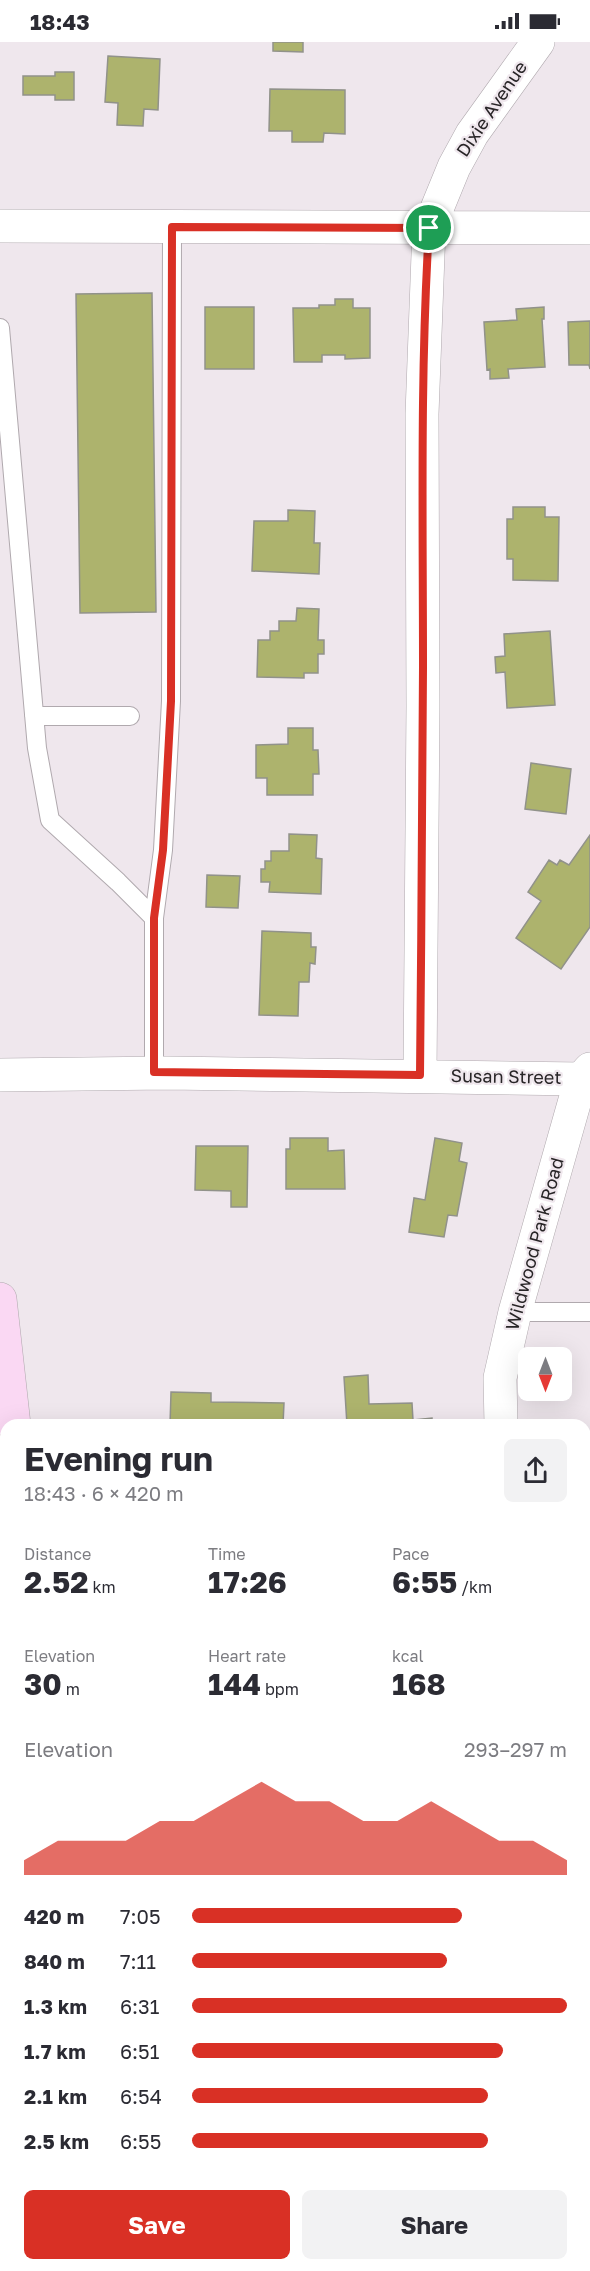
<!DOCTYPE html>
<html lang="en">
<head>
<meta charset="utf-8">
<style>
	body { margin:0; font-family:"Golos Text",sans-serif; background:#f2f2f3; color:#2b2b33; height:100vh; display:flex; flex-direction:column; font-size:22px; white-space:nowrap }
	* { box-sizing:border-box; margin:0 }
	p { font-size:20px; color:#7c7c81 }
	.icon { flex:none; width:33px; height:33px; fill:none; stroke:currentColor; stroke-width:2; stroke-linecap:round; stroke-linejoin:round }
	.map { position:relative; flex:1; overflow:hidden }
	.panel { position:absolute; left:0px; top:1377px; width:591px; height:852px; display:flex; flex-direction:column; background:#fff; border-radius:18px 18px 0 0; box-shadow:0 6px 24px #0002 }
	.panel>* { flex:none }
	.needle { width:39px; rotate:180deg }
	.fabs { position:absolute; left:518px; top:1305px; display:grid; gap:12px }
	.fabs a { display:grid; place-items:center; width:54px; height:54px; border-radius:9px; background:#fff; box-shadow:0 6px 24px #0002; font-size:30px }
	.pin { position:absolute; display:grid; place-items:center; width:51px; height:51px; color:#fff; margin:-26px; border:3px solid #fff; border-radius:50%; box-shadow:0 2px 6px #0007 }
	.round { display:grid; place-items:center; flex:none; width:63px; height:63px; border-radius:9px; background:#f2f2f3 }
	.headline { display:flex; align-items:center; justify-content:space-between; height:102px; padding:0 24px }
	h1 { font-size:33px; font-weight:700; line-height:45px }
	.metrics { display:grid; grid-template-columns:repeat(3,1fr); gap:9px; height:102px; padding:6px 24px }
	.metrics div { display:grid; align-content:center }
	.metrics b { font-size:30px; font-weight:700 }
	.metrics small { font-size:16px; font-weight:400 }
	.metrics p { font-size:16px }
	.chart { height:168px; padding:12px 24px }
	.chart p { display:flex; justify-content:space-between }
	.chart svg { width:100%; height:108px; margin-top:6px; fill:#d93025; opacity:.7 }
	.action { display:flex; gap:12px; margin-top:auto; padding:12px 24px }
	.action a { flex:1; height:69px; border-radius:9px; background:#d93025; color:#fff; font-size:24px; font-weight:700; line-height:69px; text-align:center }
	.action a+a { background:#f2f2f3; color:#2b2b33 }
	ul { padding:0 24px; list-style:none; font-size:20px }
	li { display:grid; grid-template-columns:96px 72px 1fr; align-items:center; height:45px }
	li i { height:15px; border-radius:8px; background:#d93025 }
	.status { display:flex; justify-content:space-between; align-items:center; height:42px; padding:0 30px; background:#fff; direction:ltr }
	.status svg { height:16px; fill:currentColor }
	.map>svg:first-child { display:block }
	.building { fill:#adb36d; stroke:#91928a; stroke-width:1.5 }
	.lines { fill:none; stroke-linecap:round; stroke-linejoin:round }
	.service-casing { stroke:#b0a9ae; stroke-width:20 }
	.minor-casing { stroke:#b0a9ae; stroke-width:34 }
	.tertiary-casing { stroke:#b0a9ae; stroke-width:34 }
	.secondary-casing { stroke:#b0a9ae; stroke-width:34 }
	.service { stroke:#fff; stroke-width:18 }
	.minor { stroke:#fff; stroke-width:33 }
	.tertiary { stroke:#fff; stroke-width:33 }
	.secondary { stroke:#fad8f3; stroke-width:33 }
	.route-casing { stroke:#fff; stroke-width:12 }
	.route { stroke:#d93025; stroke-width:8 }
	.labels { text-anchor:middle; stroke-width:4.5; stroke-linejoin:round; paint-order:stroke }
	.street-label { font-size:18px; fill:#282527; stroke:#efe7ed }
</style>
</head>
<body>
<div class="status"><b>18:43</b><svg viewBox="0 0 49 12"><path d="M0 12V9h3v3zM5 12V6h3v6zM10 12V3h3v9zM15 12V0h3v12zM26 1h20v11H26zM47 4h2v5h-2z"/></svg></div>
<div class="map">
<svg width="590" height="2229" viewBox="0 0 590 2229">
	<rect width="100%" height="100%" fill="#efe7ed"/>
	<path class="building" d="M273,0H303V10L273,9Z
		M108,14L160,17L158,68L144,67L143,84L117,83L118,61L105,60Z
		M55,30H74V58H55V53H23V34H55Z
		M270,47L345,48V92L324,91L323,100H292V89H269Z
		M152,251L156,570L80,571L76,252Z
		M335,257H353V266H370V316L345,317V313H322V320H294L293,266H319V263H335Z
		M205,265H254V327H205Z
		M544,265V277H542L545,325L508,327L509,336L490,337V327L487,328L484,280L517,278L516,267Z
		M590,279V327L589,323H569L568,280Z
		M513,465H545V475H559L558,539L513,538V517H507V477H513Z
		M288,468L315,469L314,501H320L319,532L252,529L254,479H288Z
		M297,566L319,567L318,598H324V612H318V631H304V636L257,635L258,598H270V589H279V579H296Z
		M550,589L555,663L507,666L505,630L496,631L495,615L505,614L504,592Z
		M288,686H313V708H318L319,732H313V753H267V736H256V703L288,702Z
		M531,721L571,727L566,772L525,767Z
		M289,792L317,793L316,816L322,817L321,852L269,850L270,840H261V827H265V819H271V809H289Z
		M590,793V885L561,927L516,896L541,859L528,850L549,818L557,823L560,818L569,823Z
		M207,833L240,834L238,866L206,865Z
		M262,889L311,891V905H316L315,922L310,921L309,940H299L298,974L259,973Z
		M290,1096H328V1109L344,1108L345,1147H286V1107H290Z
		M435,1096L462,1101L459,1119L467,1121L457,1174L448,1173L444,1195L409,1190L414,1156L425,1158Z
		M196,1104H248L247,1165H231V1149L195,1148Z
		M368,1333L369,1362L412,1361L413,1378L432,1376V1383H347L344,1335Z
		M171,1350L211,1351V1360L284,1361L283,1383H170Z
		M585,1809H590V1830H585Z
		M587,1929H590V1972H589Z
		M0,2167H2V2194H6V2223H10H4V2229H0Z
		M185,2223H239L240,2229H186Z
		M352,2223H383V2228L352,2229Z
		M483,2223H533V2224H526V2229H483Z"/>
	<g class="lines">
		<defs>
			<path id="service" d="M0,286L37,706L50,778L118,840L154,876V1031
				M34,674H130
				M154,876L163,808L171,659L172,185
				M515,1270H590"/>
			<path id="minor" d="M0,184L590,186
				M0,1033L167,1031L581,1037
				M420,1033L423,664L422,372L429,186L454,125L472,92L538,0"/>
			<path id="tertiary" d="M501,1383L500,1336L515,1270L581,1037L590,1027
				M0,1497L6,1496
				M585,1589L590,1598"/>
			<path id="secondary" d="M0,1257L14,1383
				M102,2223L103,2229"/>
		</defs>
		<use href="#service" class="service-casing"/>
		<use href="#minor" class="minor-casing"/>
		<use href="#tertiary" class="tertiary-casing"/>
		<use href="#secondary" class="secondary-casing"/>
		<use href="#service" class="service"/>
		<use href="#minor" class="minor"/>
		<use href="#tertiary" class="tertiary"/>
		<use href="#secondary" class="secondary"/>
	</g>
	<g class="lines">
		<defs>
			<path id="route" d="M172,185L429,186C420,332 423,479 423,625C423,761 421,897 420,1033L154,1030V876L163,808L171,659Z"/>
		</defs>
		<use href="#route" class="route-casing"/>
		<use href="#route" class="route"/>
	</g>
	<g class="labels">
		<g class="street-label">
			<text transform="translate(492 67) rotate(-56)" y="6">Dixie Avenue</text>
			<text transform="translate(506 1035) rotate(1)" y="6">Susan Street</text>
			<text transform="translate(535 1202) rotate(-75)" y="6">Wildwood Park Road</text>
		</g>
	</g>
</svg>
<div class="fabs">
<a><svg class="needle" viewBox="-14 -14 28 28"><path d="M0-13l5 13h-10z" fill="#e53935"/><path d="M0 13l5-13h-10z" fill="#7c7c81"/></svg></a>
</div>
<div class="pin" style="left:429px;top:186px;background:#1e9e55"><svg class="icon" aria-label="arrive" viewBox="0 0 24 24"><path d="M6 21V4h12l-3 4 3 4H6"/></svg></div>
<section class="panel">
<div class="headline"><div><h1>Evening run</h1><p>18:43 · 6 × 420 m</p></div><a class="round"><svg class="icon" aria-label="share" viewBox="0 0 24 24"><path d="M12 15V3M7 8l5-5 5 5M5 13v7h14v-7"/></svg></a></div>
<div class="metrics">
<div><p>Distance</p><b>2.52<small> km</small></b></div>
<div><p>Time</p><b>17:26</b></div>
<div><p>Pace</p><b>6:55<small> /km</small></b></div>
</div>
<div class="metrics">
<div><p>Elevation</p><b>30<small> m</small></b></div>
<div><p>Heart rate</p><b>144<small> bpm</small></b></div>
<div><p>kcal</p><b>168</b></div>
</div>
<div class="chart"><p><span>Elevation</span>293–297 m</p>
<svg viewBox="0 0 160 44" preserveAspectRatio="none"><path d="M0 44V38L10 30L20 30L30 30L40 22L50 22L60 14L70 6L80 14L90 14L100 22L110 22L120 14L130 22L140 30L150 30L160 38V44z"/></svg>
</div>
<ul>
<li><b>420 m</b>7:05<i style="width:72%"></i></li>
<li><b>840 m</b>7:11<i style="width:68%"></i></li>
<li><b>1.3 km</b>6:31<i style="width:100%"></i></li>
<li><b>1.7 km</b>6:51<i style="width:83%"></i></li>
<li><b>2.1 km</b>6:54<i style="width:79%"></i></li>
<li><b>2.5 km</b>6:55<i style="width:79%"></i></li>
</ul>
<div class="action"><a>Save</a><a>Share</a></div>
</section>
</div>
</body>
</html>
